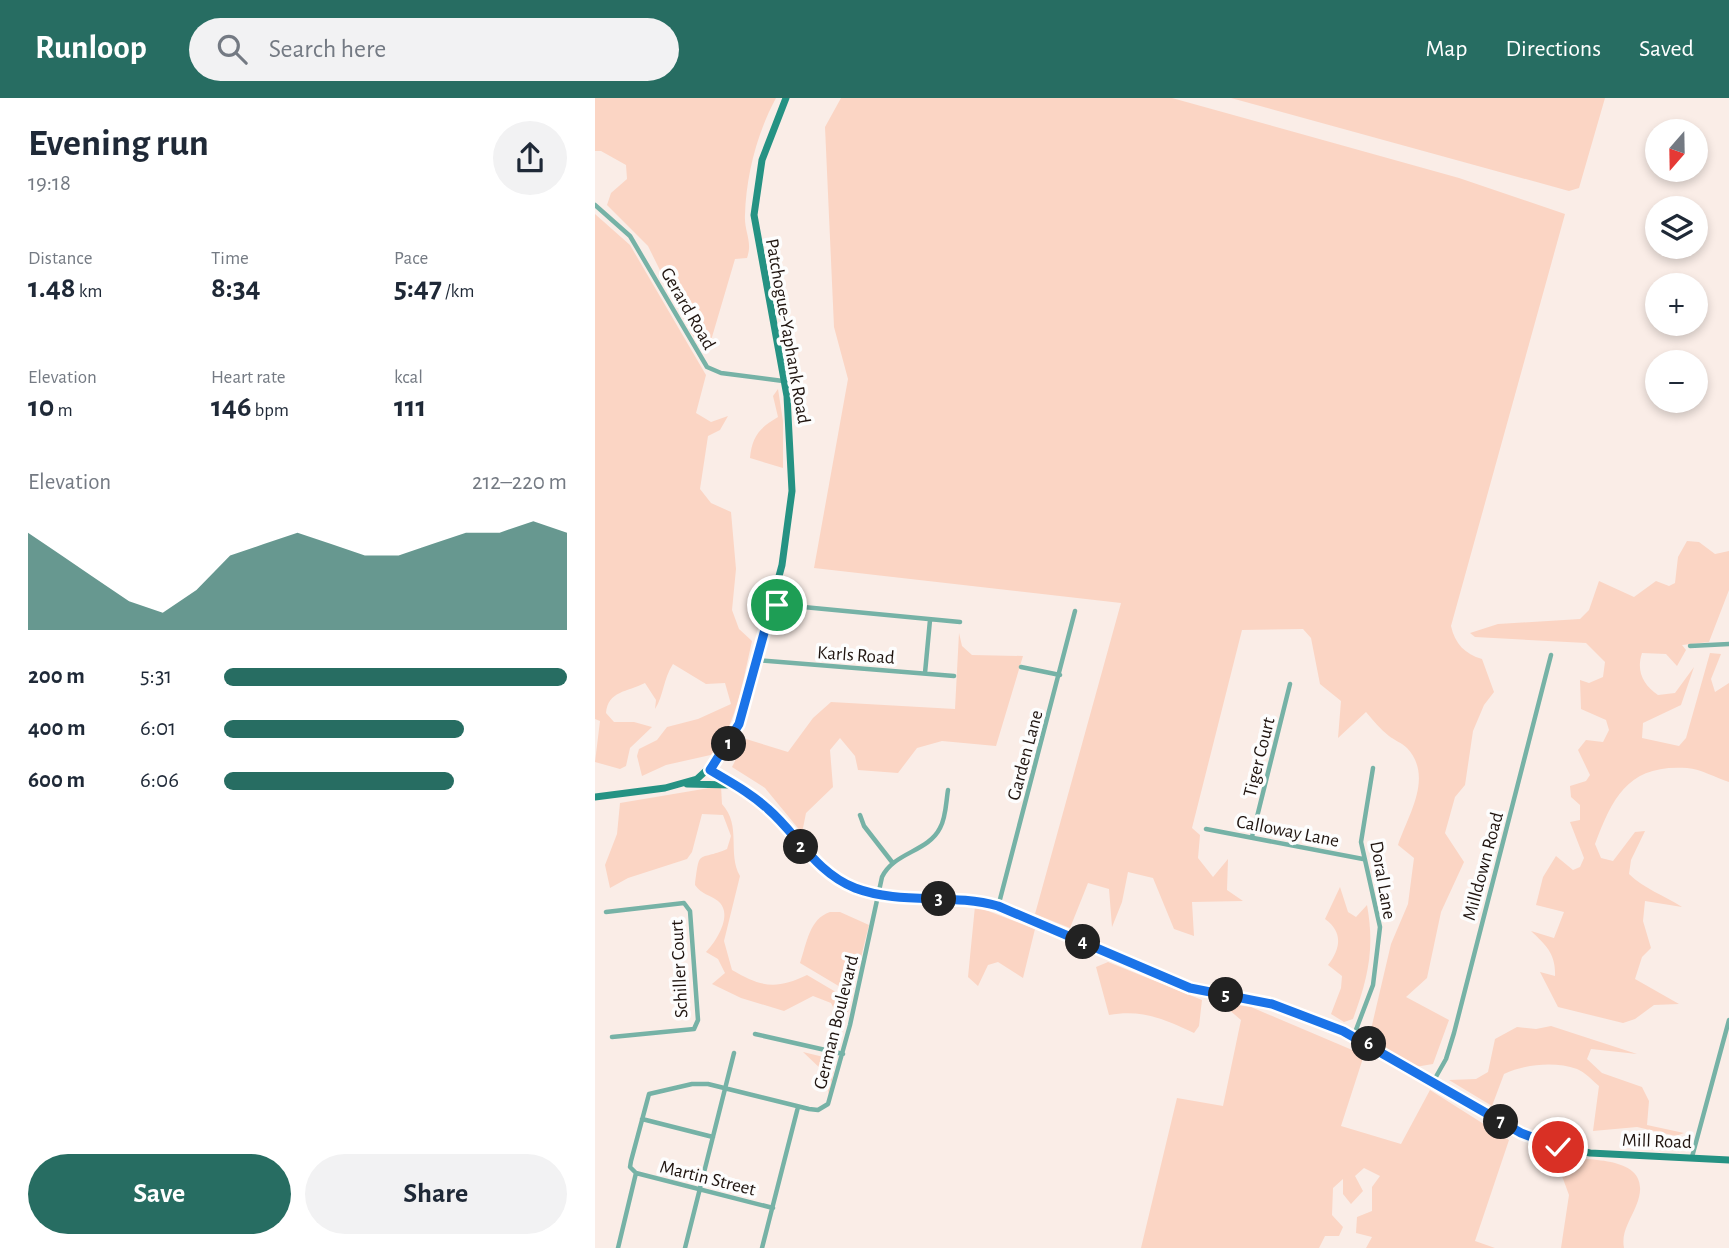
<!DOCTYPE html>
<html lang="en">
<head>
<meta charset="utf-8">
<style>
	body { margin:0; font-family:"Alegreya Sans",sans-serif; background:#f2f2f3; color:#1f2937; height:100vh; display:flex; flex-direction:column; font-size:26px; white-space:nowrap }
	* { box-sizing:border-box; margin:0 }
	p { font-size:23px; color:#747a83 }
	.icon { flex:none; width:38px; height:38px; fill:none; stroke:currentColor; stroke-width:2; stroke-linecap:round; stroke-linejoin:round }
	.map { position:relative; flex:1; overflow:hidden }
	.side { display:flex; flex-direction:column; background:#fff; width:595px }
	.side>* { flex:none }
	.needle { width:46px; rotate:200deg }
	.fabs { position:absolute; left:1050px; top:21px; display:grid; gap:14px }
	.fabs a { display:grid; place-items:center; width:63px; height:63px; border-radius:50%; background:#fff; box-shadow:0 4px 10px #0003; font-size:35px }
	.pin { position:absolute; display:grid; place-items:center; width:60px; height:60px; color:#fff; margin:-30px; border:4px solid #fff; border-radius:50%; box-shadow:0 2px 7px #0007 }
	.km { position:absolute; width:35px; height:35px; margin:-18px; border-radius:50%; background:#222; color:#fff; font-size:19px; line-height:35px; text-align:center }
	.round { display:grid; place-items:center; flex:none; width:74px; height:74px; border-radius:37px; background:#f2f2f3 }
	.summary { display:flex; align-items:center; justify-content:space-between; height:119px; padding:0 28px }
	h1 { font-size:38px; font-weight:700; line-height:52px }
	.figures { display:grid; grid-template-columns:repeat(3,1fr); gap:10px; height:119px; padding:7px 28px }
	.figures div { display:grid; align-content:center }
	.figures b { font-size:30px; font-weight:700 }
	.figures small { font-size:19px; font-weight:400 }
	.figures p { font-size:19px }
	.chart { height:196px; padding:14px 28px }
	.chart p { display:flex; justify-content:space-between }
	.chart svg { width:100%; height:126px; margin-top:7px; fill:#276d62; opacity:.7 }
	.cta { display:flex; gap:14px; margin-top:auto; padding:14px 28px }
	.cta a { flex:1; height:80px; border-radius:42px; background:#276d62; color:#fff; font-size:28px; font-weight:700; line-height:80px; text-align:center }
	.cta a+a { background:#f2f2f3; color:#1f2937 }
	ul { padding:0 28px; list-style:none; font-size:23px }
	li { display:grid; grid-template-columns:112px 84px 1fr; align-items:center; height:52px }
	li i { height:18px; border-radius:9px; background:#276d62 }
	header { display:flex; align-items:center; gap:42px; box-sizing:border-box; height:98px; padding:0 35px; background:#276d62; color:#fff }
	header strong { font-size:33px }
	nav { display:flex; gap:38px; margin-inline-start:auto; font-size:24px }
	.search { width:490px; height:63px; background:#f2f2f3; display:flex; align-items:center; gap:18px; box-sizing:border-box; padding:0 24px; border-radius:38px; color:#747a83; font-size:26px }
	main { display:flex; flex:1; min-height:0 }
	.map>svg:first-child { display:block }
	.green { fill:#fbd5c4 }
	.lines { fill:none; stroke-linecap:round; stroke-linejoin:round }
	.street { stroke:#76b2a6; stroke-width:4.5 }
	.secondary { stroke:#259283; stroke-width:7 }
	.route-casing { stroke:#fff; stroke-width:14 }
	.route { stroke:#1a73e8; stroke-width:9 }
	.labels { text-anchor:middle; stroke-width:7; stroke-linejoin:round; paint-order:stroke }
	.street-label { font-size:19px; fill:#201510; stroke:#fdfdfd }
</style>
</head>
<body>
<header>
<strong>Runloop</strong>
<div class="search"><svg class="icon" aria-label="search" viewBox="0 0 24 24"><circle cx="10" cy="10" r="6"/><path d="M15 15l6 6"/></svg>Search here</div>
<nav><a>Map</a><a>Directions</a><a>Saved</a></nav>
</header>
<main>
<section class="side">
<div class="summary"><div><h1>Evening run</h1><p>19:18</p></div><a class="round"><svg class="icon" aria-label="share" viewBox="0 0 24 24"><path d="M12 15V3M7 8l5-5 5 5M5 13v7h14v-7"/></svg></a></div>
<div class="figures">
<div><p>Distance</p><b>1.48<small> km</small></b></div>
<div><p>Time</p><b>8:34</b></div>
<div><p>Pace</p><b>5:47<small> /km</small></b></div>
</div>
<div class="figures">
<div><p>Elevation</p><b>10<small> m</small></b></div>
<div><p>Heart rate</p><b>146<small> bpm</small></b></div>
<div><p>kcal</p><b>111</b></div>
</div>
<div class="chart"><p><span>Elevation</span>212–220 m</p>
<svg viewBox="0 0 160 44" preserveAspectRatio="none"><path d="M0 44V10L10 18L20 26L30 34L40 38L50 30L60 18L70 14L80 10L90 14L100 18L110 18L120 14L130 10L140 10L150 6L160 10V44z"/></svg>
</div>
<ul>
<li><b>200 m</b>5:31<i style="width:100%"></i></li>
<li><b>400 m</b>6:01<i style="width:70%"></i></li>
<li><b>600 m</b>6:06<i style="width:67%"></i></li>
</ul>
<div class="cta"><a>Save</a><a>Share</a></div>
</section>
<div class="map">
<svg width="1134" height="1150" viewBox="0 0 1134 1150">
	<rect width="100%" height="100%" fill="#faede7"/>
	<path class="green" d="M0,0H181C162,35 151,78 150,117C149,134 158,143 152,160L140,161L112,256L96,235L53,148L12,107L16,95L32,81L31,67L6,53H0Z
		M246,0H577L864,80L970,116L856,528C860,546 870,556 887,561L899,594L889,607L878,633L870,687L860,699L850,735L869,764L846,814L832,880L811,899L854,922L838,966L820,969L774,940L796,846L813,806L819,760L803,747C813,717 839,679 812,650C807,645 799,642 794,638C785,631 778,622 771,614L743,640L746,603L725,586L716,540L708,531L647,532L597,730L605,737L603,760L618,779L633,761L632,792L648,803L597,804L599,838L579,831L558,780L533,774L527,804L517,829L514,791L493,785L475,830L440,816L526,505L219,470L253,281L239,229L230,29Z
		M636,0H1010L984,90L974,93Z
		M0,116L35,147L111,277L101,315L116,324L133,318L125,332L113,338L105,391L116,405L136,414L141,471L137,512L144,531L157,543C148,583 142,621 120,656L71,667L47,678L42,658L44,651L62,642L72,629L103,621L136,606L130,585L111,586L78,566C68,581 69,597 60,611L61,602L50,585C32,594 13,593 11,615L19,624H39L57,629L35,650L31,668L25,671L0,664L5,623L0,621Z
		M183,291L188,323V370L155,360C157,339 164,330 183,319L178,298Z
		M1092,443L1104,444L1120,456L1134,453V492L1114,544L1087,547L1091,552L1082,568L1071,556L1047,555C1041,573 1048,587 1063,597L1080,595L1099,569L1086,607L1048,625L1047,640L1084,648L1091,640L1115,555L1126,556L1116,581L1120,594L1134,585V684C1121,680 1106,671 1092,670C1034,666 1018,698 1000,746L1006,760L1018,763L1040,734L1050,733L1036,762L1034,776C1049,791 1069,797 1087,809L1050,803L1048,823L1056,850L1047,859L1040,881L1084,906L1059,907L1040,921L1028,925L963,909L945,874L960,878C961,856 951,847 936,833L959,840L969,814L941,807L948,779L961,758L978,772L985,769L989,760L975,724L985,722V707L976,699L975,688L991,683L995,677L983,652L991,642L1008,644L1014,632L1011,622L986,611L985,582L994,585L1008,579L1010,564L991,545L880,539L875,535L903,526L985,521L994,512L1004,483L1039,499L1061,483L1074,488L1080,485L1083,459Z
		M364,535L367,548L377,557L428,558L401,648L347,643L322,650L303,675L263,672L260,658L245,640L235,652L238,689L211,715L207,735L170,690L137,669L151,641L193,654L218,620L236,604L360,611Z
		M126,688L127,706C147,728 132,755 145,778L129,843L137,872C166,889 181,892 212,877L256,903L253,914L240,913L236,905L218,898L189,913L146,900L117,886L130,875L123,861L111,854C121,844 139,816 123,803C114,796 107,797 100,787C105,749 102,764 132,751L136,738L128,717L107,716L97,754L92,761L33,780L15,790L10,767L22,736L25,705Z
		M745,789L753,814L761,819L772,807C780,851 773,880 758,921L749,924L736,916L746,890L747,878L733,867C746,850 748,834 730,821Z
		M380,808L440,831L428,880L403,864L393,867L383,888L373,879Z
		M235,814H245L274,827L257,896L205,865C212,845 214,821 235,814Z
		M513,864L607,902L604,928L599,935C569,921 547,911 514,917L501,869Z
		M626,905L656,909L769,957L746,1028L806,1046L835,992L914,1042L880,1143L900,1150H771L777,1139L761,1135L762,1119L777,1113V1089L785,1078L769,1070L760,1078L768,1093L756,1106L748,1096V1081L738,1090L737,1117L748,1129L744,1138H730L724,1150H546L582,1000L628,1008L646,922Z
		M956,928L1042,956L996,951L992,961L1007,975L1047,989L1054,1003L1052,1027L1089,1035L1081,1038L1042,1029L998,1033L1004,988C998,983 990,974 982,971C960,963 930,966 909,976L897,1008L854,982L881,981L893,974L900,941L922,929L941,931Z
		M208,954L241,962L234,997L228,973Z
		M960,1059C991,1063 1063,1055 1041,1108C1035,1123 1026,1134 1029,1150H966L974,1097Z"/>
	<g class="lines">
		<path class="street" d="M0,107L35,138L112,269L126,275L188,283
			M177,506L365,524
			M1095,548L1134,546
			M162,562L359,578
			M426,569L465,577
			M330,575L335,522
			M265,717L269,728L297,764
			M611,731L768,761
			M657,739L695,586
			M403,809L480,513
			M11,814L89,805L95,813L103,922L99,931L17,939
			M160,936L248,956
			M759,937L778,887L785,829L766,744L778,670
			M838,984L851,961L859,935L956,557
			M47,1021L118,1039
			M1097,1059L1134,922
			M41,1075L178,1110
			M23,1150L41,1075L35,1069L36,1063L54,996L97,986H113L214,1011L223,1012L233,1006L255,927L287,779C299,754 333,754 345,730C351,720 351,704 353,692
			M90,1150L139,955
			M167,1150L203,1009"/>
		<path class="secondary" d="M115,672L169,707L226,769L260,790L290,797L392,805L595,890L696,912L759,938L914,1029L952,1046L995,1055L1134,1062
			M92,686L136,687
			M0,699L70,690L102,681L127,658L141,633L149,609L187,467L197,393L192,298L159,117L167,62L191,0"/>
	</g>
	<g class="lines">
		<defs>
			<path id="route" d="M182,507L177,506L144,626L115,672C135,684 156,695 173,711C203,737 220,774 260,790C305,807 357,795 403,808L595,890L677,906L748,933L926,1035L963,1049"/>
		</defs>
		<use href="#route" class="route-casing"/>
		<use href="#route" class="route"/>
	</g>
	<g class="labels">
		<g class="street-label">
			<text transform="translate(94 210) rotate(60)" y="7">Gerard Road</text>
			<text transform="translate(194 233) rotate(80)" y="7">Patchogue-Yaphank Road</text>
			<text transform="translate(261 556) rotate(4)" y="7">Karls Road</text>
			<text transform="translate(429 657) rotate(-75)" y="7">Garden Lane</text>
			<text transform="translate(663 659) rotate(-76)" y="7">Tiger Court</text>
			<text transform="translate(693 732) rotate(11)" y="7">Calloway Lane</text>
			<text transform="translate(887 768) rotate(-75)" y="7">Milldown Road</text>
			<text transform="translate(789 782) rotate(80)" y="7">Doral Lane</text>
			<text transform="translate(83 871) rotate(-93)" y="7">Schiller Court</text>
			<text transform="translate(240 924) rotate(-76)" y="7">German Boulevard</text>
			<text transform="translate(1062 1042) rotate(2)" y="7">Mill Road</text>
			<text transform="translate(113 1079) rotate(14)" y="7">Martin Street</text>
		</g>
	</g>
</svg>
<div class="fabs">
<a><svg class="needle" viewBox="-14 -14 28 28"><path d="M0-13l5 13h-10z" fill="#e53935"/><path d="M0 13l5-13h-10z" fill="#747a83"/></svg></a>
<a><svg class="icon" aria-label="layers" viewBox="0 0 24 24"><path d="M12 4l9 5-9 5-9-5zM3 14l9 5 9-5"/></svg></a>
<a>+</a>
<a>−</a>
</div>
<div class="pin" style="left:182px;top:507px;background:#1e9e55"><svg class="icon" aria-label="arrive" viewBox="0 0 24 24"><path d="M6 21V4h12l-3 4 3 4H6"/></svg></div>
<div class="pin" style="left:963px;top:1049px;background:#d93025"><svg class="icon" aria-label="check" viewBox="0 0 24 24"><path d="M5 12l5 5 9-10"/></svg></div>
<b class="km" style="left:134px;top:646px">1</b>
<b class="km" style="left:206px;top:749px">2</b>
<b class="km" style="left:344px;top:801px">3</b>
<b class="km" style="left:488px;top:844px">4</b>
<b class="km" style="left:631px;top:897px">5</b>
<b class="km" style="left:774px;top:946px">6</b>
<b class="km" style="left:906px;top:1024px">7</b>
</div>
</main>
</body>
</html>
